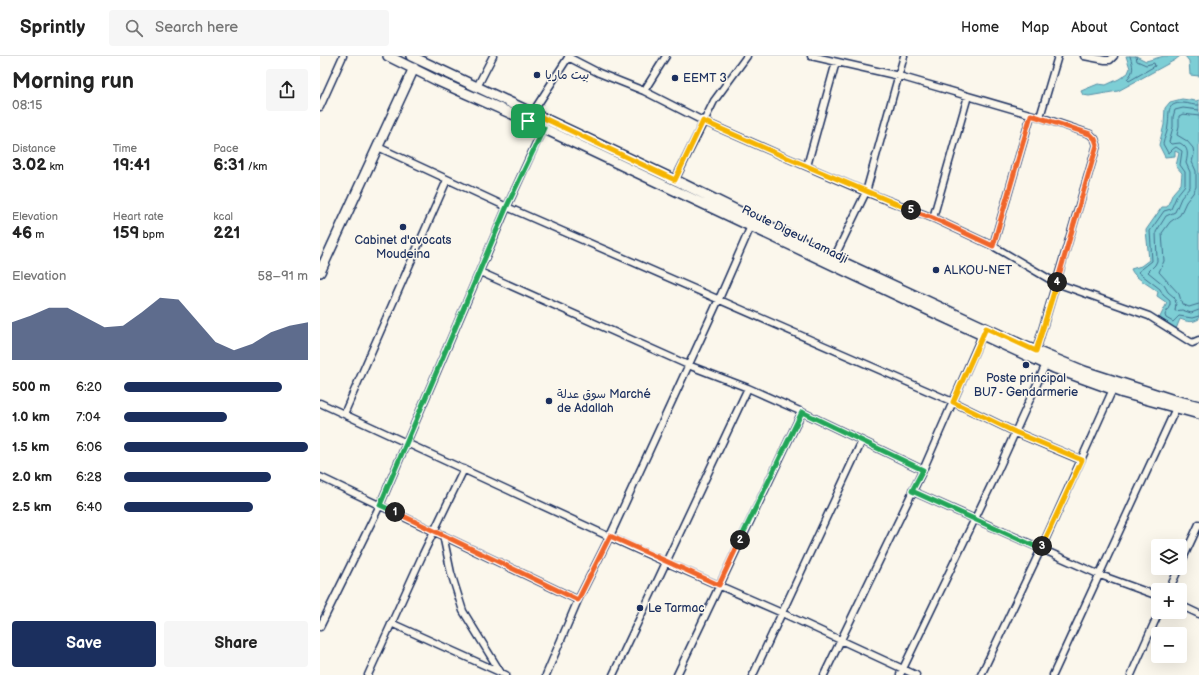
<!DOCTYPE html>
<html lang="en">
<head>
<meta charset="utf-8">
<style>
	body { margin:0; font-family:"Balsamiq Sans","Playpen Sans Arabic",sans-serif; background:#f6f6f6; color:#222; height:100vh; display:flex; flex-direction:column; font-size:15px; white-space:nowrap }
	* { box-sizing:border-box; margin:0 }
	p { font-size:13px; color:#767676 }
	.icon { flex:none; width:22px; height:22px; fill:none; stroke:currentColor; stroke-width:2; stroke-linecap:round; stroke-linejoin:round }
	.map { position:relative; flex:1; overflow:hidden }
	.sheet { display:flex; flex-direction:column; background:#fff; width:320px }
	.sheet>* { flex:none }
	.fabs { position:absolute; left:831px; top:483px; display:grid; gap:8px }
	.fabs a { display:grid; place-items:center; width:36px; height:36px; border-radius:4px; background:#fff; box-shadow:0 4px 16px #0002; font-size:20px }
	.pin { position:absolute; display:grid; place-items:center; width:34px; height:34px; color:#fff; margin:-17px; border-radius:8px; box-shadow:0 2px 6px #0006 }
	.km { position:absolute; width:20px; height:20px; margin:-10px; border-radius:50%; background:#222; color:#fff; font-size:11px; line-height:20px; text-align:center }
	.round { display:grid; place-items:center; flex:none; width:42px; height:42px; border-radius:4px; background:#f6f6f6 }
	.overview { display:flex; align-items:center; justify-content:space-between; height:68px; padding:0 12px }
	h1 { font-size:22px; font-weight:700; line-height:30px }
	.metrics { display:grid; grid-template-columns:repeat(3,1fr); gap:6px; height:68px; padding:4px 12px }
	.metrics div { display:grid; align-content:center }
	.metrics b { font-size:17px; font-weight:700 }
	.metrics small { font-size:11px; font-weight:400 }
	.metrics p { font-size:11px }
	.chart { height:112px; padding:8px 12px }
	.chart p { display:flex; justify-content:space-between }
	.chart svg { width:100%; height:72px; margin-top:4px; fill:#1b2f5e; opacity:.7 }
	.primary-button { display:flex; gap:8px; margin-top:auto; padding:8px 12px }
	.primary-button a { flex:1; height:46px; border-radius:4px; background:#1b2f5e; color:#fff; font-size:16px; font-weight:700; line-height:46px; text-align:center }
	.primary-button a+a { background:#f6f6f6; color:#222 }
	ul { padding:0 12px; list-style:none; font-size:13px }
	li { display:grid; grid-template-columns:64px 48px 1fr; align-items:center; height:30px }
	li i { height:10px; border-radius:5px; background:#1b2f5e }
	header { display:flex; align-items:center; gap:24px; box-sizing:border-box; height:56px; padding:0 20px; background:#fff; border-bottom:1px solid #e0e0e0 }
	header strong { font-size:19px }
	nav { display:flex; gap:22px; margin-inline-start:auto; font-size:14px }
	.search { width:280px; height:36px; background:#f6f6f6; display:flex; align-items:center; gap:10px; box-sizing:border-box; padding:0 14px; border-radius:4px; color:#767676; font-size:15px }
	main { display:flex; flex:1; min-height:0 }
	.map>svg:first-child { display:block }
	.water { fill:#7dced5; stroke:#568ea5 }
	.lines { fill:none; stroke-linecap:round; stroke-linejoin:round }
	.shore { stroke:#426f8e; stroke-width:1 }
	.street-casing { stroke:#1b2f5e; stroke-width:9 }
	.secondary-casing { stroke:#1b2f5e; stroke-width:12 }
	.street { stroke:#fbf7ec; stroke-width:6 }
	.secondary { stroke:#fbf7ec; stroke-width:9 }
	.split-1-casing { stroke:#fff; stroke-width:8 }
	.split-2-casing { stroke:#fff; stroke-width:8 }
	.split-3-casing { stroke:#fff; stroke-width:8 }
	.split-4-casing { stroke:#fff; stroke-width:8 }
	.split-5-casing { stroke:#fff; stroke-width:8 }
	.split-6-casing { stroke:#fff; stroke-width:8 }
	.split-1 { stroke:#22a559; stroke-width:5 }
	.split-2 { stroke:#f0652b; stroke-width:5 }
	.split-3 { stroke:#22a559; stroke-width:5 }
	.split-4 { stroke:#f5b400; stroke-width:5 }
	.split-5 { stroke:#f0652b; stroke-width:5 }
	.split-6 { stroke:#f5b400; stroke-width:5 }
	.poi-dot { fill:#1b2f5e; stroke:#fbf7ec; stroke-width:1.5 }
	.labels { text-anchor:middle; stroke-width:3; stroke-linejoin:round; paint-order:stroke }
	.poi-label { font-size:12px; fill:#1b2f5e; stroke:#fbf7ec; text-anchor:start }
	.street-label { font-size:12px; fill:#1b2f5e; stroke:#fbf7ec }
</style>
</head>
<body>
<header>
<strong>Sprintly</strong>
<div class="search"><svg class="icon" aria-label="search" viewBox="0 0 24 24"><circle cx="10" cy="10" r="6"/><path d="M15 15l6 6"/></svg>Search here</div>
<nav><a>Home</a><a>Map</a><a>About</a><a>Contact</a></nav>
</header>
<main>
<section class="sheet">
<div class="overview"><div><h1>Morning run</h1><p>08:15</p></div><a class="round"><svg class="icon" aria-label="share" viewBox="0 0 24 24"><path d="M12 15V3M7 8l5-5 5 5M5 13v7h14v-7"/></svg></a></div>
<div class="metrics">
<div><p>Distance</p><b>3.02<small> km</small></b></div>
<div><p>Time</p><b>19:41</b></div>
<div><p>Pace</p><b>6:31<small> /km</small></b></div>
</div>
<div class="metrics">
<div><p>Elevation</p><b>46<small> m</small></b></div>
<div><p>Heart rate</p><b>159<small> bpm</small></b></div>
<div><p>kcal</p><b>221</b></div>
</div>
<div class="chart"><p><span>Elevation</span>58–91 m</p>
<svg viewBox="0 0 160 44" preserveAspectRatio="none"><path d="M0 44V21L10 17L20 12L30 12L40 18L50 24L60 23L70 15L80 6L90 7L100 20L110 33L120 38L130 34L140 27L150 23L160 21V44z"/></svg>
</div>
<ul>
<li><b>500 m</b>6:20<i style="width:86%"></i></li>
<li><b>1.0 km</b>7:04<i style="width:56%"></i></li>
<li><b>1.5 km</b>6:06<i style="width:100%"></i></li>
<li><b>2.0 km</b>6:28<i style="width:80%"></i></li>
<li><b>2.5 km</b>6:40<i style="width:70%"></i></li>
</ul>
<div class="primary-button"><a>Save</a><a>Share</a></div>
</section>
<div class="map">
<svg width="879" height="619" viewBox="0 0 879 619">
	<rect width="100%" height="100%" fill="#fbf7ec"/>
	<filter id="ink" filterUnits="userSpaceOnUse"><feTurbulence type="fractalNoise" baseFrequency=".025" numOctaves="2"/><feDisplacementMap in="SourceGraphic" scale="8" xChannelSelector="R" yChannelSelector="G"/><feConvolveMatrix kernelMatrix="1 2 1 2 8 2 1 2 1" color-interpolation-filters="sRGB"/></filter>
	<g filter="url(#ink)">
		<path class="water" d="M806,0H816L826,5L844,0H860L855,4L798,35L769,40L763,39L761,35L778,28L786,29L799,23L808,17L810,12Z
			M865,0H879V20L870,19L869,5Z
			M862,43L876,45L879,44V263C872,267 868,266 860,263L856,273L851,272L848,267L839,263L847,247L837,240L838,236C830,229 814,222 811,213L821,210L829,204L826,174L842,151H847L853,137L861,128L862,117L856,110L859,97L855,95V100L845,101L839,89L844,69L845,52L850,46Z"/>
		<g class="lines">
			<path class="shore" d="M810,0C813,10 815,15 807,23L809,25L835,10L834,7L826,9L817,5L816,0
				M879,49C874,50 869,47 863,47C845,47 850,57 848,69C848,76 844,82 843,88L848,97L850,96L853,93L856,91L862,95L860,109L865,116V129L857,139L851,153L844,155L830,175L832,205L818,216L840,233L843,239L850,245V249L845,259L846,262L853,266L859,260L872,262L879,260
				M879,54L863,52L855,54L853,61V71L849,86L851,88L860,87C869,92 868,98 866,107L870,116V131L861,142L855,156L846,160L836,176L837,205L835,209L828,216L844,229L848,236L854,241L856,247L855,255L862,254L871,257L879,254
				M879,60L863,58L859,60V70L857,79L867,85L873,92L874,98L872,106L876,115V131L873,137L866,146L860,159L850,166L842,177L844,205L839,216L859,238L862,248L869,251L879,248"/>
			<defs>
				<path id="street" d="M491,0L579,20L720,61L770,78L775,83L777,89L716,295
					M764,0L785,4H790L794,0
					M248,1L279,17L324,35L383,65L458,98L546,136L613,162L673,190L736,227L829,260L872,287L879,284
					M157,31L173,0
					M324,35L346,0
					M0,51L23,0
					M211,59L249,0
					M720,61L738,0
					M58,91L187,151L633,346L695,376L761,404
					M487,110L516,6
					M355,124L394,45L427,0
					M613,162L648,40
					M673,190L711,59
					M514,202L546,136L584,0
					M160,216L368,309L428,332L482,356
					M0,347L318,494L462,557L596,619
					M24,358L127,124
					M0,421L258,544
					M592,435L780,519L838,540
					M123,479L131,517L143,555L181,617
					M860,509L879,468
					M849,534L859,512
					M860,549L879,558
					M71,567L186,619
					M0,571L60,449L187,151L223,72
					M48,619L103,498L144,413
					M226,619L258,544L290,480L399,243L431,170
					M293,619L428,332
					M357,619L482,356L603,414
					M433,619L542,385
					M504,619L603,414L663,277
					M580,619L674,423L726,308
					M661,619L721,493L793,333
					M733,619L856,352
					M811,619L839,556"/>
				<path id="secondary" d="M68,0L118,25L208,65L608,254L734,312L803,337L879,358
					M91,0L355,124L514,202L704,290L764,315L854,344L879,350
					M0,216L94,12"/>
			</defs>
			<use href="#street" class="street-casing"/>
			<use href="#secondary" class="secondary-casing"/>
			<use href="#street" class="street"/>
			<use href="#secondary" class="secondary"/>
		</g>
	</g>
	<g class="lines" filter="url(#ink)">
		<defs>
			<path id="split-1" d="M75,456L60,449L187,150L224,72L208,65"/>
			<path id="split-2" d="M75,456L258,544L290,480L399,529L420,484"/>
			<path id="split-3" d="M420,484L482,356L603,414L592,435L721,493L722,490"/>
			<path id="split-4" d="M722,490L762,404L695,376L633,346L666,272L716,295L737,226"/>
			<path id="split-5" d="M591,154L613,162L673,190L711,59L770,78L775,83L777,89L737,226"/>
			<path id="split-6" d="M208,65L213,57L355,124L383,65L458,98L591,154"/>
		</defs>
		<use href="#split-1" class="split-1-casing"/>
		<use href="#split-2" class="split-2-casing"/>
		<use href="#split-3" class="split-3-casing"/>
		<use href="#split-4" class="split-4-casing"/>
		<use href="#split-5" class="split-5-casing"/>
		<use href="#split-6" class="split-6-casing"/>
		<use href="#split-1" class="split-1"/>
		<use href="#split-2" class="split-2"/>
		<use href="#split-3" class="split-3"/>
		<use href="#split-4" class="split-4"/>
		<use href="#split-5" class="split-5"/>
		<use href="#split-6" class="split-6"/>
	</g>
	<g class="poi-dot">
		<circle cx="217" cy="19" r="4"/>
		<circle cx="355" cy="22" r="4"/>
		<circle cx="83" cy="171" r="4"/>
		<circle cx="616" cy="214" r="4"/>
		<circle cx="706" cy="309" r="4"/>
		<circle cx="229" cy="345" r="4"/>
		<circle cx="320" cy="552" r="4"/>
	</g>
	<g class="labels">
		<g class="poi-label">
			<text x="225" y="23">بيت ماريا</text>
			<text x="363" y="26">EEMT 3</text>
			<text x="83" y="188" text-anchor="middle">Cabinet d'avocats<tspan x="83" dy="14">Moudeina</tspan></text>
			<text x="624" y="218">ALKOU-NET</text>
			<text x="706" y="326" text-anchor="middle">Poste principal<tspan x="706" dy="14">BU7 - Gendarmerie</tspan></text>
			<text x="237" y="342">سوق عدلة Marché<tspan x="237" dy="14">de Adallah</tspan></text>
			<text x="328" y="556">Le Tarmac</text>
		</g>
		<g class="street-label">
			<text transform="translate(475 178) rotate(26)" y="4">Route Digeul Lamadji</text>
		</g>
	</g>
</svg>
<div class="fabs">
<a><svg class="icon" aria-label="layers" viewBox="0 0 24 24"><path d="M12 4l9 5-9 5-9-5zM3 14l9 5 9-5"/></svg></a>
<a>+</a>
<a>−</a>
</div>
<div class="pin" style="left:208px;top:65px;background:#1e9e55"><svg class="icon" aria-label="arrive" viewBox="0 0 24 24"><path d="M6 21V4h12l-3 4 3 4H6"/></svg></div>
<b class="km" style="left:75px;top:456px">1</b>
<b class="km" style="left:420px;top:484px">2</b>
<b class="km" style="left:722px;top:490px">3</b>
<b class="km" style="left:737px;top:226px">4</b>
<b class="km" style="left:591px;top:154px">5</b>
</div>
</main>
</body>
</html>
